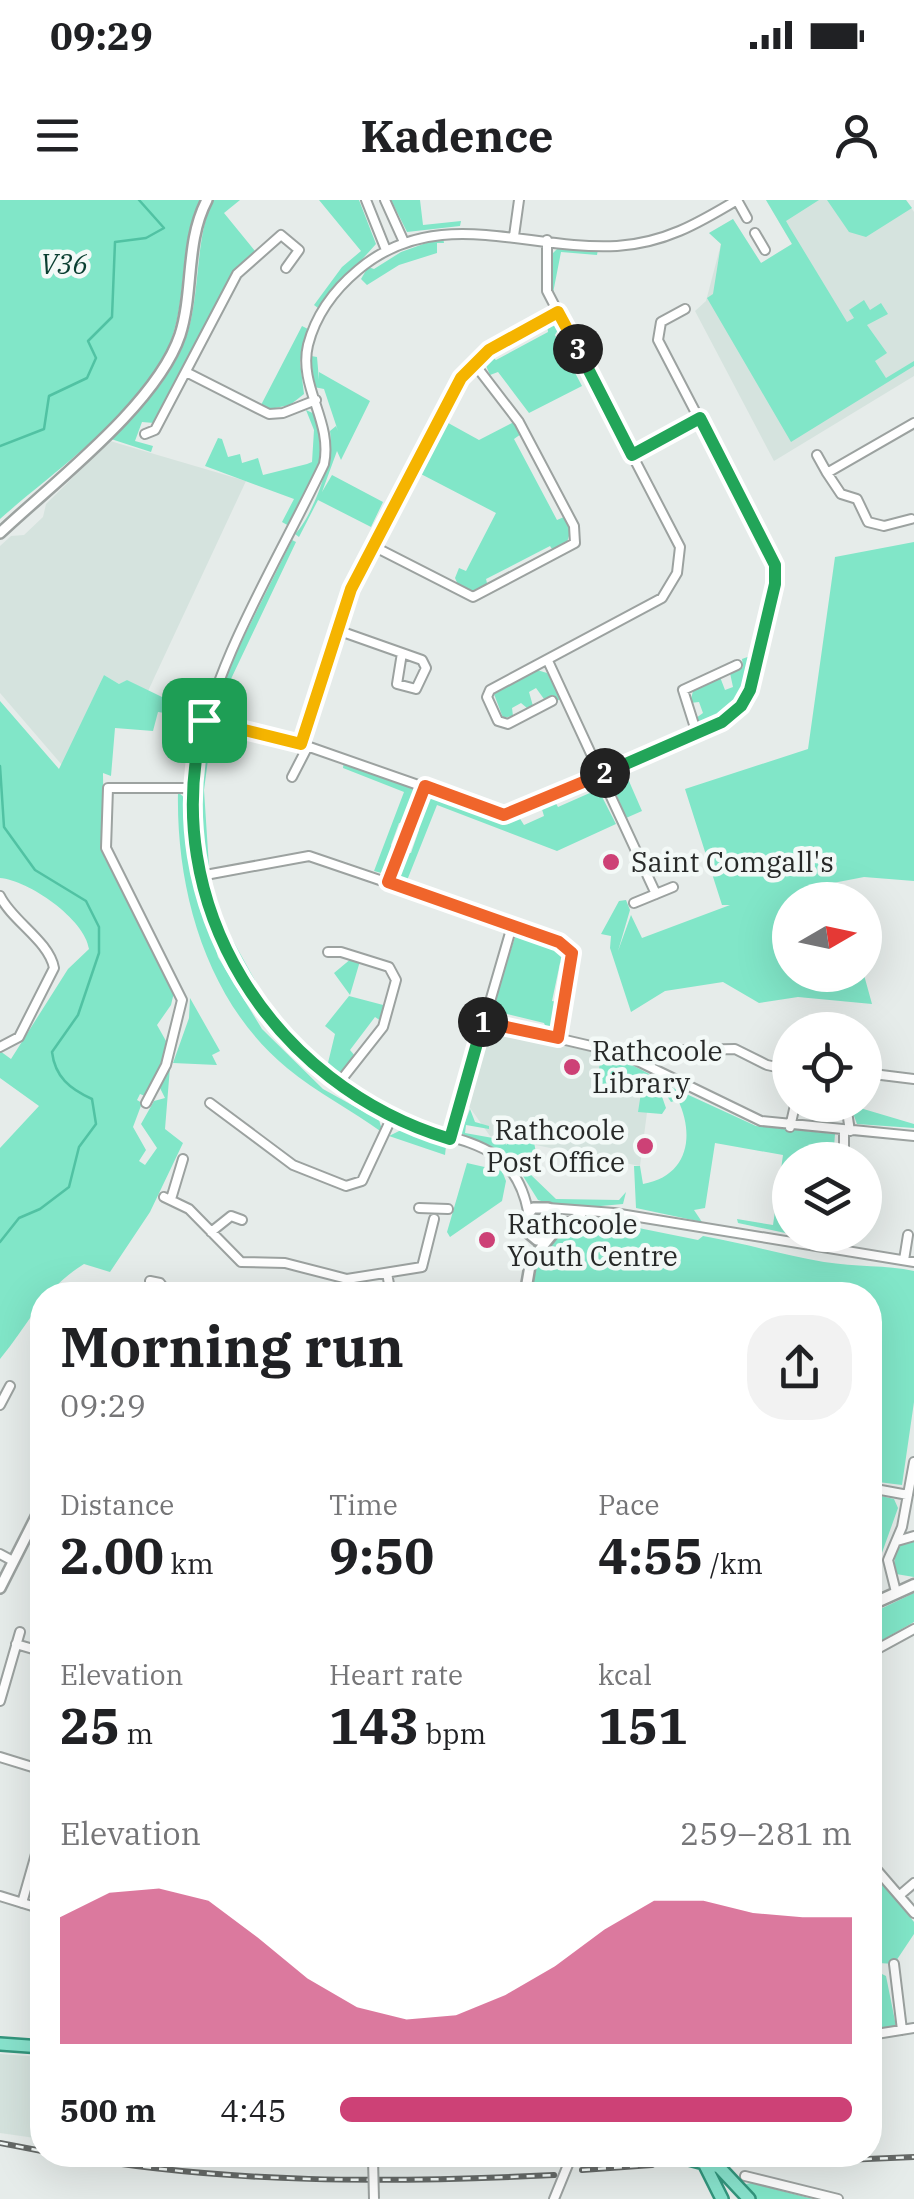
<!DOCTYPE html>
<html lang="en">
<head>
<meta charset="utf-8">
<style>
	body { margin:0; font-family:"IBM Plex Serif",serif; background:#f2f2f2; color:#202124; height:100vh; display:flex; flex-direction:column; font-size:38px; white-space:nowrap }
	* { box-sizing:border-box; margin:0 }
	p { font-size:32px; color:#757577 }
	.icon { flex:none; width:55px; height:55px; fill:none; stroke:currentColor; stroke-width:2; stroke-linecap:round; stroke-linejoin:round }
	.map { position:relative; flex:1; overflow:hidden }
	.panel { position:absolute; left:30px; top:1082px; width:852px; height:885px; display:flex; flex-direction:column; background:#fff; border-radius:40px; box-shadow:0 10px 40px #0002 }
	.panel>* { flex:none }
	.needle { width:65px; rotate:81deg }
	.buttons { position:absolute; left:772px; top:682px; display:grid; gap:20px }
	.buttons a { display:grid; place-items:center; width:110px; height:110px; border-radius:50%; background:#fff; box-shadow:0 10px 40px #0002; font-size:50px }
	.pin { position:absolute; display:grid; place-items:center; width:85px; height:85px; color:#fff; margin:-42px; border-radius:20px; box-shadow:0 5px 15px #0006 }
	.km { position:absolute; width:50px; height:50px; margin:-25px; border-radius:50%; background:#222; color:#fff; font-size:28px; line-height:50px; text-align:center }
	.round { display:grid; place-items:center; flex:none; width:105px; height:105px; border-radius:40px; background:#f2f2f2 }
	.overview { display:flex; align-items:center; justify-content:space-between; height:170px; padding:0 30px }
	h1 { font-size:55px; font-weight:700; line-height:75px }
	.metrics { display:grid; grid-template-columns:repeat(3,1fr); gap:15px; height:170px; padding:10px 30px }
	.metrics div { display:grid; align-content:center }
	.metrics b { font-size:50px; font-weight:700 }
	.metrics small { font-size:28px; font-weight:400 }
	.metrics p { font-size:28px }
	.chart { height:280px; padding:20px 30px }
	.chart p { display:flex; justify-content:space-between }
	.chart svg { width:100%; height:180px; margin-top:10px; fill:#cd4176; opacity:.7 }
	ul { padding:0 30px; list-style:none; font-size:32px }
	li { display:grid; grid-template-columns:160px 120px 1fr; align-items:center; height:75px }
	li i { height:25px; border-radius:12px; background:#cd4176 }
	.status { display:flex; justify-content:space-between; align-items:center; height:70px; padding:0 50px; background:#fff; direction:ltr }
	.status svg { height:28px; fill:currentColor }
	header { display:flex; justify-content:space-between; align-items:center; height:130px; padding:0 30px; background:#fff; font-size:45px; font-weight:700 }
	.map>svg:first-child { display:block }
	.built { fill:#d5e3de }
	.green { fill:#81e6c8 }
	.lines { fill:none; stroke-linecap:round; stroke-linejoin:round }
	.stream { stroke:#51c2a3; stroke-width:2.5 }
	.minor-casing { stroke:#9ca2a0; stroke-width:12 }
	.tertiary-casing { stroke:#9ca2a0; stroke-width:14 }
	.secondary-casing { stroke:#9ca2a0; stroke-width:15 }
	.primary-casing { stroke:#33967d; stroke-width:16 }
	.minor { stroke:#fff; stroke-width:8 }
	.tertiary { stroke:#fff; stroke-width:9 }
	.secondary { stroke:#fff; stroke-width:10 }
	.primary { stroke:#88e3cd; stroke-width:11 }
	.rail-casing { stroke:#656967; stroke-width:6 }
	.rail { stroke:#f3f9f7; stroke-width:2.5; stroke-dasharray:8; stroke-linecap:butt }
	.minor-bridge-casing { stroke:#9ca2a0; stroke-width:12; stroke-linecap:butt }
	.minor-bridge { stroke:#fff; stroke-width:8 }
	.split-1-casing { stroke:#fff; stroke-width:20 }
	.split-2-casing { stroke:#fff; stroke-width:20 }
	.split-3-casing { stroke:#fff; stroke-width:20 }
	.split-4-casing { stroke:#fff; stroke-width:20 }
	.split-1 { stroke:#22a559; stroke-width:12 }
	.split-2 { stroke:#f0652b; stroke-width:12 }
	.split-3 { stroke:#22a559; stroke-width:12 }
	.split-4 { stroke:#f5b400; stroke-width:12 }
	.poi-dot { fill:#cd4176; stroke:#f3f9f7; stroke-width:4 }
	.labels { text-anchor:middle; stroke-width:9; stroke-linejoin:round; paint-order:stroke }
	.park-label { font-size:28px; font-style:italic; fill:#0a3e31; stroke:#f3f9f7 }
	.poi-label { font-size:28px; fill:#272928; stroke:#f3f9f7; text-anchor:start }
</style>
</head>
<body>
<div class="status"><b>09:29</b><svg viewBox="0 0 49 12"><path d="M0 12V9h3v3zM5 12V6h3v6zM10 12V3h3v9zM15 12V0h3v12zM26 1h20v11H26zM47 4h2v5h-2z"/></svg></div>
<header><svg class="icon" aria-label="menu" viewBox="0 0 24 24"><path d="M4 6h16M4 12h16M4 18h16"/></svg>Kadence<svg class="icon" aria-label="person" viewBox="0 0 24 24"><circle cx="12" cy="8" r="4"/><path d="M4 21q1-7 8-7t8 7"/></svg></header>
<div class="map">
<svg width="914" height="1999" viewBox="0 0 914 1999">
	<rect width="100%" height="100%" fill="#e6ecea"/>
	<path class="built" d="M766,0H906L914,12V176L774,261L695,111L706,101L721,44L709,33L733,19L761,63L792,44Z
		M110,241L246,281L148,491L127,480L119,484L104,475L62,565L0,493V346L11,336L24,335L43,317L46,304Z
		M491,829L592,852L651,882L640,966L490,936L468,905Z
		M0,1854L42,1857V1939L0,1933Z"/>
	<path class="green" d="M0,0H200C178,45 188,97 170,143C146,208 52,273 0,319Z
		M212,0H240L224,13L255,51L232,74L154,223L142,222L135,241L153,246L151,252L111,239C145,205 178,172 190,124C200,82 196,41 212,0Z
		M319,0H359L376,44L318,108L314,105L342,67L361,51Z
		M391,0H420L423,25L461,21L460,26L407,32Z
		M766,0H819L786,21L790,28L847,122L854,118L849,110L864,100L870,110L881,103L888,114L867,125L887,153L875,161L886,178L914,161V166L791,242L707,98L713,94L721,44L709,33L733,19L761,63L792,44Z
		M827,0H906L912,8L866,37L849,32Z
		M443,37L444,43H437V53L399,65L367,85L361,79L368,67L374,69L401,52Z
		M561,45L598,49L597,55L561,52L553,93L549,57Z
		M553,122L559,128L555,135L582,186L529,213L498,172L490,175L484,161L490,155L496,160L548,132L547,124Z
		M302,126L308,129L300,162L304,194L290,205L270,209L261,205Z
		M311,156L317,157L319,180V172L370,201L341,260L337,251L322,292L332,275L383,302L371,327L318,300L299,337L295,334C313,316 334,258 330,231L336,226L338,231L324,189L314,187Z
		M306,210L317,215L321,259L289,326L282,322L294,299L205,266L218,238L222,239L228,257L240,254L242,263L258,258L263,275L307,264L312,262L314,230Z
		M441,219L479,240L514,222L521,234L514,239L557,320L564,317L571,330L566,345L554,352L550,346L486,379L488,387L475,392L459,387L455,378L459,368L466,371L496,313L419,273L397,308Z
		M292,340L296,342L221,500L244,525L218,518L213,508L221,483Z
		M914,342V681L864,677L833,683L842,684L846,700H790V775H864L872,804L798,797L759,803L723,782L665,791L631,812L610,748L611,736L601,734L619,701L626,700L630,710L618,751L631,715L642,738L730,705H722L685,589L808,549L835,357Z
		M753,455C743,489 736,514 700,525L696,518L703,513L699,502L690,503L693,491L720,477L725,490L733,487L730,473L743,467L742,459Z
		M537,470L547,473L561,499L556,501L553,495L544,499L536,488L529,492L533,506L527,508L521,503L512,508L513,516L503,518L494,494Z
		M104,475L119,484L127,480L193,512L192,517L158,512L153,531L115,528L111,576L103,573L104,657L175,788L171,805L157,825L166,841L163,865L145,896L140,894L137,900L142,903L133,927L146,950L139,961L145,965L157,948L141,924L154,901L165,898L160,888L170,867L165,929L183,943L150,1012L110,1072L84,1064C43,1089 30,1123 0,1159V948L39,906L0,878V851L11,859L68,769L89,749C85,719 28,680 0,678V501L59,569Z
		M212,529L204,590L209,667L203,661C200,636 193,547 212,529Z
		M344,560L347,566L377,572L418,589L407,622L399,623L391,645L395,650L385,674L374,671L404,592L343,568Z
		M625,572L642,611L626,618L611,581Z
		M595,583L616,624L557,651L437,605L406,683L395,674L402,653H411L419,630L414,624L423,599L431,592L496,619L517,614L524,625L544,616L541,606L554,600L558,607L592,592L590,585Z
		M178,592L188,601L190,667L201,713L208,718L218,757L262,829L323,889L379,920L383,933C352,910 317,893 287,868C207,802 176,692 178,592Z
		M516,734C538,738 563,741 572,764L560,763L552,801L564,803L554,830L548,832L544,823L499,812L493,818L491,811Z
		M231,737L268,804L327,867L335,834L325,826L349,796L387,806L381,821L375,817L350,850L355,856L342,873L330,877C288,843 249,791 226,739Z
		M352,758L360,761L350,795L334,773Z
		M190,798L220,851L212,855L217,865L173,863L189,818Z
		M609,853L655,877L666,908L662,914L638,912L643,880L608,874L606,886L597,882L601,856Z
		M669,886L756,926L835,934L833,960H790V1034L738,1023L737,1019L773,1025L783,955L715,943L705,1008L694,1010L702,1022L636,1008L634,966H640L643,984C688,976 695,936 678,900L671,902L667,896Z
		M850,905L914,924V928L857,924Z
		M470,909L475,922L489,926V929L466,925L465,933L504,940L506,945L511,940L534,942L536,953L512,966L461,933Z
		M401,930L446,946L445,955L389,936Z
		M467,963L502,971L506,981L502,1001L450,1037L447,1032Z
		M535,963L530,974L556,999L619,1000L626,992L623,1004L567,1009L538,1000L523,976L525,969Z
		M589,1018L698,1040L703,1036C744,1043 782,1055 824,1062C856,1067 886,1065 914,1071V1202L902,1285L870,1281V1095H531C536,1060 549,1023 589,1018Z
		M872,1294L894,1299L898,1308L878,1364L879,1391L870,1396Z
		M904,1341H914V1377L896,1374C893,1362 894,1350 904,1341Z
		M914,1393V1422L870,1447V1414Z
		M870,1668L914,1722V1734L894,1764L879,1763L876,1771L886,1776L896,1826L870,1832Z
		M751,1983L813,1999H755L746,1984Z"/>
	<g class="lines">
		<path class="stream" d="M0,246L44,229L49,196L87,178L96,158L88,141L112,117L115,42L146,38L164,28L139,0
			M0,566L4,627L35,670L86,701L99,727V753L78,815L52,852C55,877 70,889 92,899L96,924L79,947L69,987L40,1009L19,1018L0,1042"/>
		<defs>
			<path id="minor" d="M366,0L386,50
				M385,0L404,42
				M737,0L747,18
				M755,33L765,50
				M514,36L519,0
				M547,40V91L680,347L677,373L662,398L490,490L487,497L498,521L508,524L552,501
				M186,172L269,214L283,213L316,200
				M145,234L155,230L237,74L281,35L299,50L286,68
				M632,255L699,219
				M817,255L827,273L914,223
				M827,273L841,294L857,299L868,322L884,326L911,319
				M373,346L473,397L575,343L574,326L519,222L473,162
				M337,430L422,460L426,468L416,489L397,484L402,453
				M548,461L656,694
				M204,521L301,544L504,615L729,519C759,489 775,408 775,365L658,140L661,122L685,109
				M697,534L683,490L737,465
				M301,544L351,389L461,178L489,150L558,112
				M292,577L308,546
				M200,676L309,656L559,741L571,753L572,764L558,838
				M388,682L425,585
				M0,696C12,721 49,741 54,768L19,837L0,847
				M634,703L673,687
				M328,752H341L389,767L396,780L383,827L338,884
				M484,821L621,853L761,921L914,936
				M683,850L735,849L767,865L790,870
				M865,873L914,879
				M146,903L166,865L182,800L106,648L108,588H191
				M210,903L293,965L346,986L362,981L391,919
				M846,905L850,931
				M790,927L795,905
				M450,939L512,726
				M844,951V930
				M164,997L189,1009L241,1062L285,1063L347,1079L422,1067L434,1019
				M171,999L183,959
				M419,1008L448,1009
				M548,1008L614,1013L914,1062
				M528,1011C513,936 456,944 396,920C337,897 283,844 249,793C120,594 238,444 324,264C333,221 298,187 308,145C316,114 334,90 358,70C437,3 526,51 617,46C664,43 697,24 737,0
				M556,1027L581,1015
				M211,1032L231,1016L242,1020
				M904,1060L908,1035
				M387,1073L391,1095
				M150,1081L160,1083L169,1095
				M0,1205L10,1186
				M870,1288L908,1295
				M897,1341L914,1336
				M0,1354L13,1361
				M896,1392L888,1360L902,1327L914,1262
				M16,1444L33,1449
				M870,1453L914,1429
				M0,1501L20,1432
				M0,1557L42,1570
				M870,1662L914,1713
				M900,1695L914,1683
				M0,1696L42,1709
				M22,1703L42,1633
				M894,1764L902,1830
				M870,1835L914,1828
				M745,1976L838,1999
				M554,1999L572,1955"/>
			<path id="tertiary" d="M0,333C54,282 157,204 180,135C194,91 185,42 207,0
				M533,1058L554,1032L557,1022L548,1008H533L523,1020L525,1030L537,1040L547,1038
				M525,1095L532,1054
				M0,1388L42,1305"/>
			<path id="secondary" d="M870,1405L914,1385"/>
			<path id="primary" d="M0,1844L42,1847
				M674,1955L719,1967L749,1999
				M704,1963L722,1999"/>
		</defs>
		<use href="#minor" class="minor-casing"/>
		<use href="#tertiary" class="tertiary-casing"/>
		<use href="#secondary" class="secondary-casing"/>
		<use href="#primary" class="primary-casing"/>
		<use href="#minor" class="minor"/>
		<use href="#tertiary" class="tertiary"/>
		<use href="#secondary" class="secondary"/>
		<use href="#primary" class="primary"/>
		<defs>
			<path id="rail" d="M0,1943L42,1951
				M64,1955C227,1984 390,1983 554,1975
				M752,1964L914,1957
				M582,1970L652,1965"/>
		</defs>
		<use href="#rail" class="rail-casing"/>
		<use href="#rail" class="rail"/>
		<defs>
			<path id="minor-bridge" d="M373,1959L374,1999"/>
		</defs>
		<use href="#minor-bridge" class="minor-bridge-casing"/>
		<use href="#minor-bridge" class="minor-bridge"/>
	</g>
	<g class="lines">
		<defs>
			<path id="split-1" d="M204,520C155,704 273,886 450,939L483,822"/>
			<path id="split-2" d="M483,822L558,838L572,753L559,742L388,682L425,586L504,615L605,573"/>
			<path id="split-3" d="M578,149L632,255L700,218L775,365V384L750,490L741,506L722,522L605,573"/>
			<path id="split-4" d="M204,520L301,544L351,389L461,178L489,150L558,112L578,149"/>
		</defs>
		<use href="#split-1" class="split-1-casing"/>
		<use href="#split-2" class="split-2-casing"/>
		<use href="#split-3" class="split-3-casing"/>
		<use href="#split-4" class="split-4-casing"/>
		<use href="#split-1" class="split-1"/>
		<use href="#split-2" class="split-2"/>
		<use href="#split-3" class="split-3"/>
		<use href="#split-4" class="split-4"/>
	</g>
	<g class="poi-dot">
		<circle cx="611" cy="662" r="10"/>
		<circle cx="572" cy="867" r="10"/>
		<circle cx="645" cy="946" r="10"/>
		<circle cx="487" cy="1040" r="10"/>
	</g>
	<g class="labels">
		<g class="park-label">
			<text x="64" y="74">V36</text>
		</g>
		<g class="poi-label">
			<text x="631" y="672">Saint Comgall's</text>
			<text x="592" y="861">Rathcoole<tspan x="592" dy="32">Library</tspan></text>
			<text x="625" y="940" text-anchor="end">Rathcoole<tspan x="625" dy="32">Post Office</tspan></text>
			<text x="507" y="1034">Rathcoole<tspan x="507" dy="32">Youth Centre</tspan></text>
		</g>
	</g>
</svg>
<div class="buttons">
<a><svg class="needle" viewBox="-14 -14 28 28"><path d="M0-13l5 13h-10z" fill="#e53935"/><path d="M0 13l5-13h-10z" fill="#757577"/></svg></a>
<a><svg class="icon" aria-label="locate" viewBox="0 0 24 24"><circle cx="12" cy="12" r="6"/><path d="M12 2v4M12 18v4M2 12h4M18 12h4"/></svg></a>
<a><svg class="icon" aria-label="layers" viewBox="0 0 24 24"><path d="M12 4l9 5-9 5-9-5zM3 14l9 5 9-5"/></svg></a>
</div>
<div class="pin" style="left:204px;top:520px;background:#1e9e55"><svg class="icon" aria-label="arrive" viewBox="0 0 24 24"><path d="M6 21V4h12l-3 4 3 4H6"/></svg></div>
<b class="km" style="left:483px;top:822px">1</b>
<b class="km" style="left:605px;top:573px">2</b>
<b class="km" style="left:578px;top:149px">3</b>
<section class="panel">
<div class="overview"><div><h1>Morning run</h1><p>09:29</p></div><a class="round"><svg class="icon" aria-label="share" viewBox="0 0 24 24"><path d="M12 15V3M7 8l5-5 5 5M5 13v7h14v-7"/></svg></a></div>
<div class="metrics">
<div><p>Distance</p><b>2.00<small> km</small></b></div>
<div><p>Time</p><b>9:50</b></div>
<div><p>Pace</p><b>4:55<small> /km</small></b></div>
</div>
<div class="metrics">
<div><p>Elevation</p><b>25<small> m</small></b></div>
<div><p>Heart rate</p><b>143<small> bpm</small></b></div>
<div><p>kcal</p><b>151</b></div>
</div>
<div class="chart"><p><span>Elevation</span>259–281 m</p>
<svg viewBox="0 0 160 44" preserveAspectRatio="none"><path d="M0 44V13L10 7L20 6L30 9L40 18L50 28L60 35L70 38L80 37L90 32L100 25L110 16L120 9L130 9L140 12L150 13L160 13V44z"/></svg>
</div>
<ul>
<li><b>500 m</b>4:45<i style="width:100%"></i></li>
</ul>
</section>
</div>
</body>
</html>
